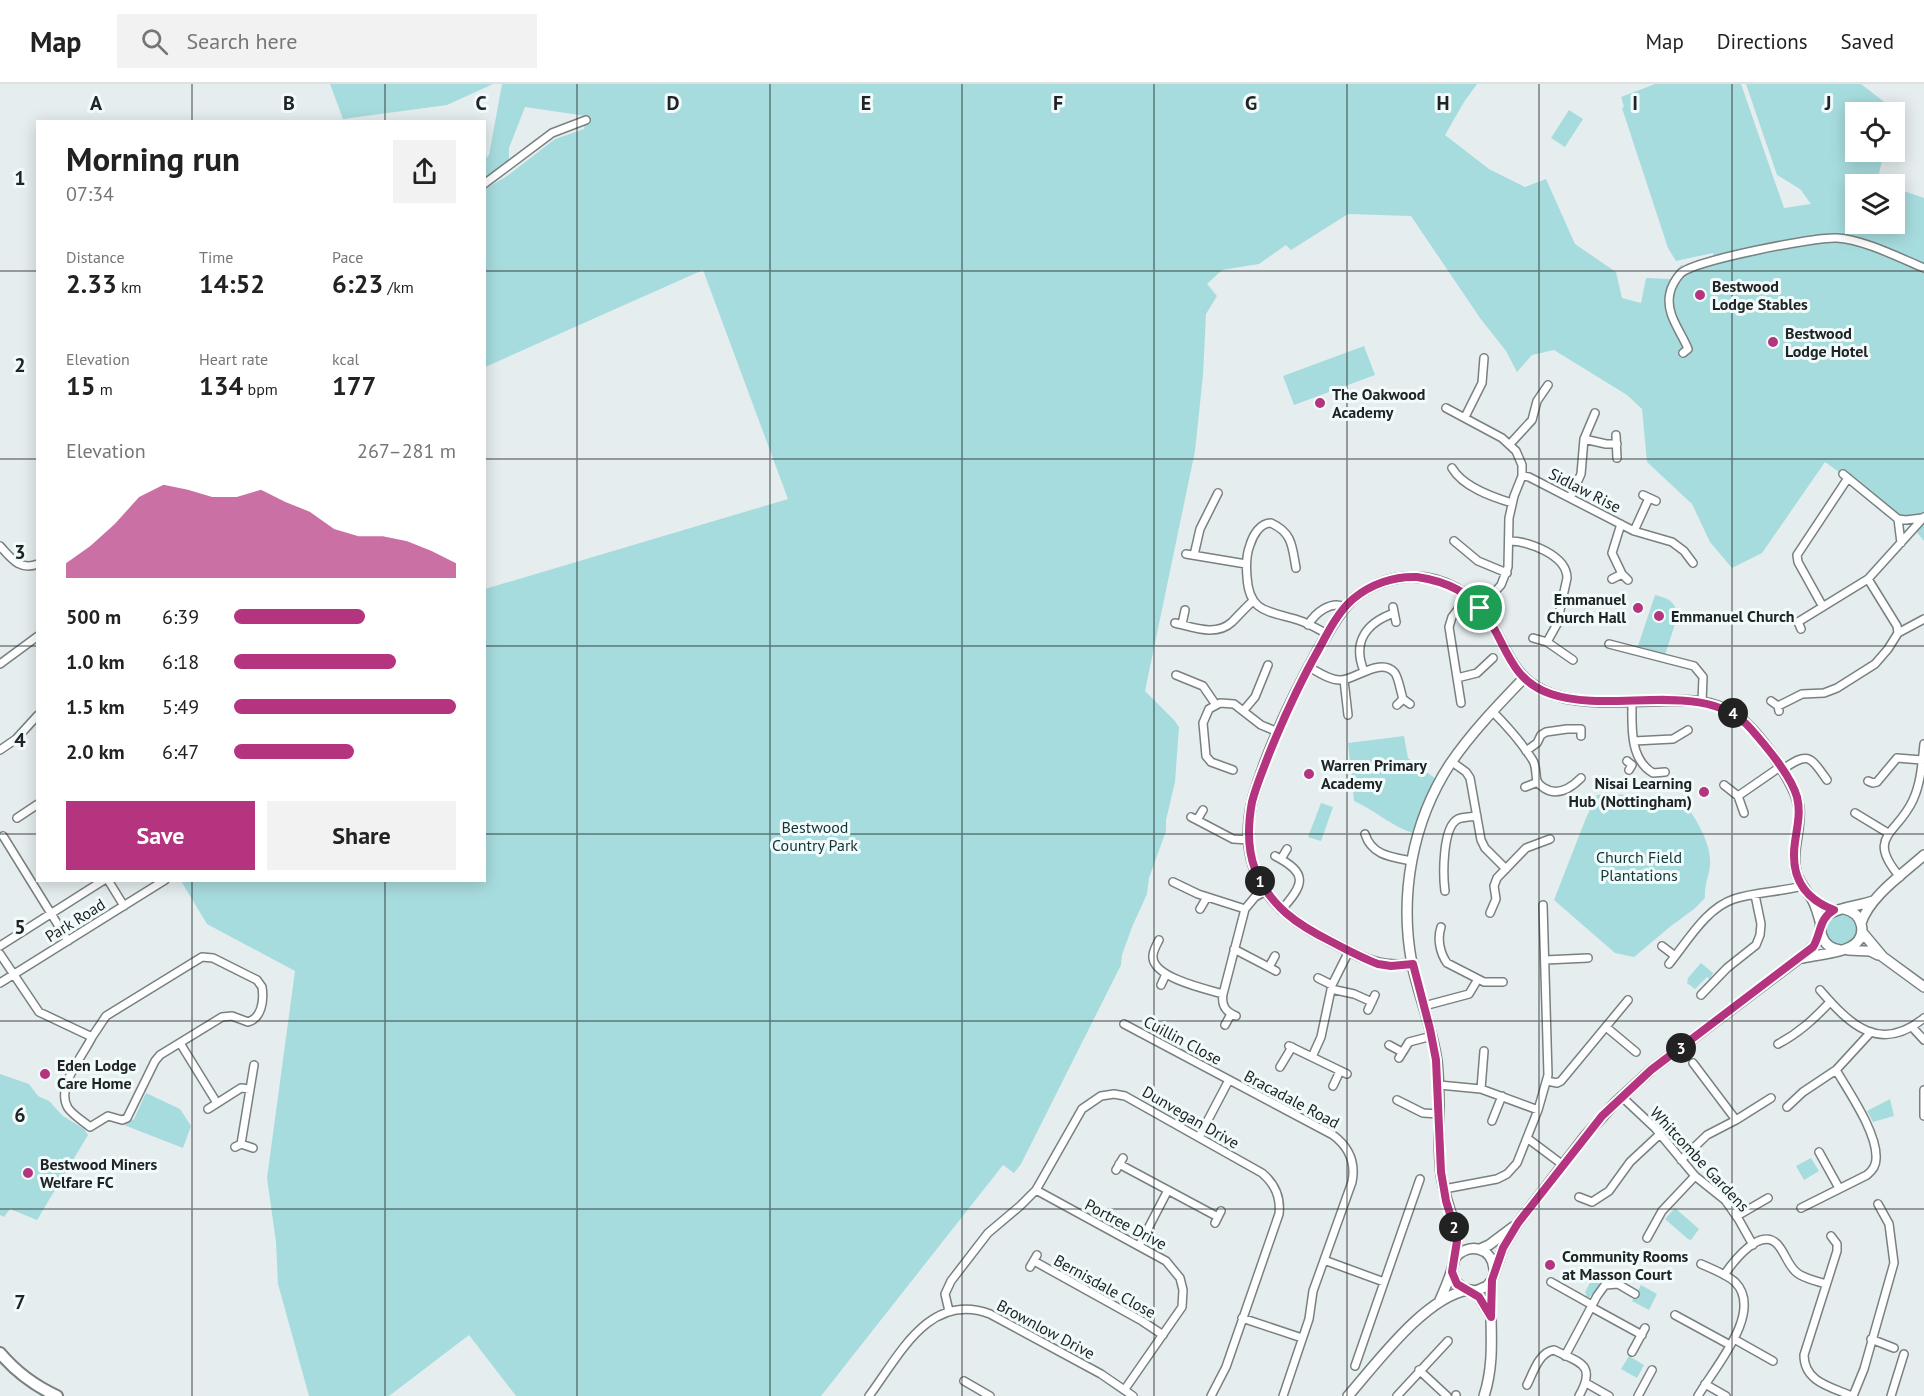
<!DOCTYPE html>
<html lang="en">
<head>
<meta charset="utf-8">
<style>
	body { margin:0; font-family:"PT Sans",sans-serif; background:#f2f2f2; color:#222; height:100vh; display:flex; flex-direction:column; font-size:22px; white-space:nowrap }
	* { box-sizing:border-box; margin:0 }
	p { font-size:20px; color:#767676 }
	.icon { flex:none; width:33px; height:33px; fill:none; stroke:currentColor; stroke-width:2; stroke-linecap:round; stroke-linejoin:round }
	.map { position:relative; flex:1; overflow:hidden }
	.side { position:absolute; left:36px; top:36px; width:450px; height:762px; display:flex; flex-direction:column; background:#fff; border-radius:0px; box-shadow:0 3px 15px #0003 }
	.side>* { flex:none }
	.controls { position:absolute; left:1845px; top:18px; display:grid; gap:12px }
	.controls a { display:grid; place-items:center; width:60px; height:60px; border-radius:0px; background:#fff; box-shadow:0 3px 15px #0003; font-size:30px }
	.pin { position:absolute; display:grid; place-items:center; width:51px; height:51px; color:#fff; margin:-26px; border:3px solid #fff; border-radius:50%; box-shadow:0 2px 6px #0007 }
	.km { position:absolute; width:30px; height:30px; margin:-15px; border-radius:50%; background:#222; color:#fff; font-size:16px; line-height:30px; text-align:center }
	.round { display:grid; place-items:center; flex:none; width:63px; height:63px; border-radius:0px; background:#f2f2f2 }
	.overview { display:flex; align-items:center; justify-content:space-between; height:102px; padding:0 30px }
	h1 { font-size:33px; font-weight:700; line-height:45px }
	.stats { display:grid; grid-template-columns:repeat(3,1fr); gap:9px; height:102px; padding:6px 30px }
	.stats div { display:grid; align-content:center }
	.stats b { font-size:26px; font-weight:700 }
	.stats small { font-size:16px; font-weight:400 }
	.stats p { font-size:16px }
	.chart { height:168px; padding:12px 30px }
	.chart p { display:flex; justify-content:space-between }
	.chart svg { width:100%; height:108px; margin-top:6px; fill:#b5347f; opacity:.7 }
	.primary-button { display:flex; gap:12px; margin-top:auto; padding:12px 30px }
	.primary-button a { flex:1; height:69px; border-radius:0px; background:#b5347f; color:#fff; font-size:24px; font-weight:700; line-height:69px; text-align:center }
	.primary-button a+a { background:#f2f2f2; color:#222 }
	ul { padding:0 30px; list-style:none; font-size:20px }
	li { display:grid; grid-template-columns:96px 72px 1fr; align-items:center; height:45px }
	li i { height:15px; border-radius:8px; background:#b5347f }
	header { display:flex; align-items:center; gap:36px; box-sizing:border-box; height:84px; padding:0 30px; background:#fff; border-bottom:2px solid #e0e0e0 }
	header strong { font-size:28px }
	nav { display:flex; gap:33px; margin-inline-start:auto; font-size:21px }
	.search { width:420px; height:54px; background:#f2f2f2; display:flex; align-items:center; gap:15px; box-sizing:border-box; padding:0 21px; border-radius:0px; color:#767676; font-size:22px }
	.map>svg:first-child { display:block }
	.green { fill:#a7dcde }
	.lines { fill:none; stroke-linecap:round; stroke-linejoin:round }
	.minor-casing { stroke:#798080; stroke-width:10 }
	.tertiary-casing { stroke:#798080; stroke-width:12 }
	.secondary-casing { stroke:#798080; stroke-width:14 }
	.minor { stroke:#fff; stroke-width:7 }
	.tertiary { stroke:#fff; stroke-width:9 }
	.secondary { stroke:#fff; stroke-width:10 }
	.route-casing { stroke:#fff; stroke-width:12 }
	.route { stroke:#b5347f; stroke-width:8 }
	.grid { fill:none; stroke:#212424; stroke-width:1.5; stroke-opacity:0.55 }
	.poi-dot { fill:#b5347f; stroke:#f2fbfb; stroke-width:2 }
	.labels { text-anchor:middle; stroke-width:6; stroke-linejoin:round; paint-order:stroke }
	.poi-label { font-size:16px; font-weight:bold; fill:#212424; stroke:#f2fbfb; text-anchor:start }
	.street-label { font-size:16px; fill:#212424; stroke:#f2fbfb }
	.park-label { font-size:16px; fill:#133435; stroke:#f2fbfb }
	.grid-label { font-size:20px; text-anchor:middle; font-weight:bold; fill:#212424; stroke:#f2fbfb; stroke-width:6; stroke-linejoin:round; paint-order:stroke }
</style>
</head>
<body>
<header>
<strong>Map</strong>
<div class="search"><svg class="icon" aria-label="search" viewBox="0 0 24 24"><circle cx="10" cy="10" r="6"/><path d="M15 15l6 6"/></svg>Search here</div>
<nav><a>Map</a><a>Directions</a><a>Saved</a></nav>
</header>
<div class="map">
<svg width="1924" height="1312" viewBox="0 0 1924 1312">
	<rect width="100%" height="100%" fill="#e5edee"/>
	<path class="green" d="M330,0H493L447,21L343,35Z
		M502,0H1477L1464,18L1445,51L1489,85L1525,103L1546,95L1575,160L1616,188L1622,214L1641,219L1646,194L1670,195L1681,181L1684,182L1714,172L1713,169L1676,177L1668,164L1622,24L1624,23L1621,13L1655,0H1741L1784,124L1811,120L1800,105L1777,91L1746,0H1861L1892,24L1891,28H1856V68H1884L1877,98L1883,100H1856V140H1894L1895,104L1924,114V457L1905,434L1900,432L1825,378L1762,469L1732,484L1710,458L1692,420L1647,378L1642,325L1627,311L1554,266L1532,271L1517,288L1506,267L1480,234L1411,132L1348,130L1291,166L1286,161L1259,180L1222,186L1207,200L1217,212L1206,230L1203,291L1195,367L1145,607L1174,636L1179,643L1175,698L1166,736V747L1149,794L1147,810L1132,843L1122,871L1121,881L1021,1080L1014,1089L1003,1081L821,1312H516L469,1251L389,1312H309L278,1200L276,1158L267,1094L295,887L207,840L181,797L484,796L485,505L788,415L703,186L485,283V105L507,92L555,55L584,45L586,32L525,23L509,64V77L485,95V75L489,71Z
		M1569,26L1583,35L1565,63L1551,54Z
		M1364,262L1375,291L1294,321L1283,292Z
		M1655,511C1668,514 1675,517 1678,531L1665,571L1638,562Z
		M1404,652L1408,674L1436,695L1427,711L1413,749C1392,743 1375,726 1354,717L1348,659Z
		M1611,710L1660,713L1682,716C1694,731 1710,757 1710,776C1711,789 1704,799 1705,814L1694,825L1671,842L1634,873L1615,869L1554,816L1586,734L1597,711Z
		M1321,719L1333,723L1321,757L1308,753Z
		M1825 845a16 16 0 1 1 32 0a16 16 0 1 1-32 0Z
		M1701,879L1713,889L1710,895L1707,893L1695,905L1687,899L1688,894Z
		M0,990L29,1000L38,1012L49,1017L63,1032L84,1045L88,1051L37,1136L10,1125L4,1133L0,1131Z
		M146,1009L180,1025L191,1042L183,1064L124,1041L134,1035Z
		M1890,1015L1894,1032L1873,1038L1867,1027Z
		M1811,1074L1819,1087L1804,1096L1796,1082Z
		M1675,1124L1699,1145L1691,1156L1688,1155L1665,1135Z
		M1597,1186L1614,1195L1602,1199L1590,1213H1587L1585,1208Z
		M1641,1201L1657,1210L1649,1226L1632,1217Z
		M1629,1272L1644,1281L1637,1294L1621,1285Z"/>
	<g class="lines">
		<defs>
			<path id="minor" d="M484,100L552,49L586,36
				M1683,269L1688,265C1681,247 1665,230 1670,209C1671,203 1676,194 1681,189C1697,176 1814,153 1837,154C1862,155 1900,174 1924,184
				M1446,324L1502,354L1516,367L1522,381V392L1514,412L1509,434L1508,483L1501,501L1480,524
				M1465,333L1482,299L1484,274
				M1616,351L1617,374
				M1584,355L1606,360H1617
				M1510,360L1532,336L1537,317L1548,301
				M1452,384C1463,403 1492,413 1512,419
				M1843,390L1898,435L1901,459
				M1522,392L1529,393L1634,447L1672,458L1684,467L1693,479
				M1643,411L1656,417
				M1570,414L1581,390L1584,355L1595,329
				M1898,435L1906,436L1922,434
				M1621,440L1612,469L1622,490L1628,496
				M1634,447L1649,414
				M1454,457L1478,477L1507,489
				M1509,457C1528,457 1567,471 1567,494L1557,540L1547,558
				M0,462C11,474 19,487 38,480
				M1186,470L1246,480
				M1194,471L1200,445L1218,409
				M1296,484C1292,463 1293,449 1271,439C1260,439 1253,451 1250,461C1246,471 1246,482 1247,493C1249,529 1269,527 1298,536C1308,539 1318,545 1327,550
				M1612,495L1622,490
				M1868,495L1897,542L1898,549
				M1393,523L1396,538
				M1823,523L1798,478L1797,471L1848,394
				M1175,539C1193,543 1216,553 1232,538C1239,531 1245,524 1253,517
				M1182,540L1185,526
				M1308,541C1315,529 1331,516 1345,523
				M1801,545L1798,538L1868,495L1924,433
				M1533,554L1547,558L1573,576
				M1609,560L1694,582L1703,593L1702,618
				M0,580L38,552
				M1309,583C1318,588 1329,596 1340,596C1354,597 1379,573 1394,588C1398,591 1401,609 1403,615
				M1364,587C1352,558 1366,539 1394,529
				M1176,591L1203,602L1216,621
				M1457,594L1477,589L1493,574
				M1344,596L1348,631
				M1771,617L1778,622L1779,627
				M1632,618C1632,641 1629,675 1653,689L1665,688
				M1461,619L1449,543L1452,533L1468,512
				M1397,621L1403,615L1410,620
				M1778,622L1802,610L1824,609L1837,604L1875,580L1888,565L1898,549L1924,535
				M1244,626L1255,613L1268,581
				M1493,628C1507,642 1521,658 1532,675C1537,682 1535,689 1537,697C1539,701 1541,702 1544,704C1558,713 1571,704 1581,694
				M1634,657L1673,655L1688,646
				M0,666L16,655L38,631
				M1526,667L1537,659L1541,651L1546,648L1567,645H1581V652
				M1627,677L1632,681L1629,686
				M1452,678L1466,688L1470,694L1481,756L1485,764L1506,785
				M1233,686L1211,678L1206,672L1203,639L1209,625L1220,619L1234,620L1261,641L1278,648
				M1782,686C1808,667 1810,672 1827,696
				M1868,697L1873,699L1877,698L1897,674L1922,676
				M1724,701L1738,712L1744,729
				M1525,703L1538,698
				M1738,712L1780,683
				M1855,729L1888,749
				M1191,733L1233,755L1249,756
				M17,734L38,720
				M1197,736L1203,726
				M1365,750C1372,772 1392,773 1412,777
				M3,752L68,857
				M1275,772C1308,789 1305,800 1281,826
				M1281,775L1287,765
				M1900,793C1865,752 1897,751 1913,716C1921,699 1922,679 1924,660
				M108,796L124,822
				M1173,798L1198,810L1245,825
				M1445,807C1443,792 1442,743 1458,735C1463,733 1471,733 1477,732
				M1200,825L1207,813
				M1490,829L1496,815L1494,802L1497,794L1526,764L1550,755
				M1441,843C1437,855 1440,869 1447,879L1484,898H1503
				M1159,856C1156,862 1152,868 1153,874C1155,894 1206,905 1223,910
				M0,862L104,796
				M1662,862L1675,872
				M1234,865L1276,887
				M0,870L39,928L92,953C83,972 55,1003 68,1024C74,1032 83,1037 90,1043L108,1032L122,1036L127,1034L155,977L160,971L222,933L232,932L248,938C262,934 264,916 262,903L257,896L213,874L202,873L106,932L92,953
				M1545,876L1588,874
				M1669,880C1687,858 1706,824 1734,815C1755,808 1780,808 1802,802
				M1269,883L1275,872
				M1318,894L1332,901
				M0,899L165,796
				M1161,901L1166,890
				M1331,905L1354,910L1372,918
				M1820,906C1850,941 1880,970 1924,934
				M1701,911L1727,884L1756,861L1760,851L1761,840L1755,811
				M1424,922L1469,910L1478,895
				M1368,926L1375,911
				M1236,932C1226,928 1221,922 1223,910L1245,825L1255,813L1266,807
				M1124,940L1333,1051C1349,1063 1356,1078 1352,1098L1313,1207L1309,1235L1283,1312
				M1225,941L1231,930
				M1606,943L1636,968
				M1912,943L1924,956
				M180,959L217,1019
				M1778,960C1799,949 1814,935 1830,918
				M1389,961L1402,968
				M1289,962L1347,990
				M1312,973L1321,953L1332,901L1349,867
				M1399,974L1409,958L1432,952
				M1693,979L1736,1036
				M1280,983L1292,963
				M1547,997L1557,999L1561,997L1628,916
				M1439,1001L1481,1005L1538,1026
				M1333,1002L1340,987
				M1481,1005L1484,967
				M1924,1006V1032
				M1621,1012L1655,1044L1695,1092L1725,1116L1739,1136L1753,1161
				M1397,1016L1423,1029L1439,1030
				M1787,1023L1803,1008L1836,986L1870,949
				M208,1025L241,1004L250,1005
				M1492,1037L1502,1012
				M1199,1053L1229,996
				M1527,1054L1563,1081
				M241,1060L254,981
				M235,1063L241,1060L253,1064
				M1819,1068L1839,1104
				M1681,1076L1707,1051L1736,1036L1771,1014
				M1119,1080L1218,1133
				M1116,1086L1123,1074
				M1444,1105L1497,1095L1507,1090L1517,1079L1538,1026L1548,991L1543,821
				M1036,1106L1166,1177L1180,1194L1183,1206L1182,1223L1125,1305
				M1579,1113L1592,1118L1609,1107L1630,1078L1660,1050
				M1801,1124L1867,1091C1872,1087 1876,1082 1876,1075C1878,1050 1849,1008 1836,986
				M1737,1132L1768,1114
				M1215,1139L1221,1127
				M1831,1152L1837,1160V1167L1804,1271C1804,1298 1831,1303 1852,1312
				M1647,1154L1662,1127L1695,1092
				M1139,1162L1168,1106
				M1324,1176L1384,1198
				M1034,1177L1142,1237L1163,1251
				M1030,1183L1037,1171
				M1724,1191C1733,1178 1761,1141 1778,1161C1785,1169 1788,1181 1796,1188C1804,1195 1817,1197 1826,1200
				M1551,1198L1592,1221
				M1591,1223L1642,1251
				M949,1227L945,1210L951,1197L988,1149L1020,1122L1036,1106L1082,1025L1101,1012L1114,1010L1125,1012L1262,1089C1275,1100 1281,1113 1279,1130L1226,1283L1211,1312
				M1675,1231L1730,1261
				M1242,1234L1302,1254
				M1734,1255L1773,1277
				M1871,1255L1894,1264
				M1632,1268L1645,1244
				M1565,1272L1597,1212L1605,1201L1618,1200L1635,1210
				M1355,1282L1420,1095
				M1419,1286L1447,1312
				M964,1297L990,1312
				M1586,1299L1609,1312
				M1705,1300L1726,1312
				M1527,1301C1533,1289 1539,1268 1554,1266C1580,1279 1597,1280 1579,1312
				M869,1312C899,1272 929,1207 990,1230L1101,1290L1133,1312
				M1397,1312L1448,1257
				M1456,1312V1311
				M1638,1312L1652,1286
				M1698,1312C1713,1285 1765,1228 1735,1198C1726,1190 1712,1185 1701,1180
				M1853,1312L1864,1285L1894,1179L1889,1140L1878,1120
				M1891,1312L1904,1270"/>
			<path id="tertiary" d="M1861,839C1870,812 1903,790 1924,771
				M1862,848L1883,873L1924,903
				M1840,866C1832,865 1825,861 1822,852C1811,823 1856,824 1873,817
				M1848,866L1870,867L1878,871
				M1803,874C1821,869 1869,870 1861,840C1859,832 1853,827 1844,825
				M1413,880C1376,885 1359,872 1328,856C1290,837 1258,812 1250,768C1247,751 1249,730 1253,714C1268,662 1293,611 1319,564C1329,548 1338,529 1352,516C1368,502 1390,493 1411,493C1442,492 1474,510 1490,537C1506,564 1513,593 1544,607C1586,627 1655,612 1702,618C1714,620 1725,624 1736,631C1757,645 1796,699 1799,724C1801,746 1791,766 1796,788C1799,799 1806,806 1812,815C1816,822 1819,833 1821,841
				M1480,1165L1489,1161L1513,1143
				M1455,1174C1468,1158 1492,1163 1494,1185
				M1452,1187L1455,1197L1464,1205L1476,1207L1487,1202L1492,1196L1503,1164L1518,1139L1586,1051L1615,1019L1651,986L1797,876L1813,863L1821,848
				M1470,1207L1479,1213L1490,1231
				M1440,1216C1449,1196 1460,1169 1456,1147C1451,1127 1444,1111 1441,1090C1437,1052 1441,1014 1437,977C1432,943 1419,913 1412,880C1399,812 1412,738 1450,680C1471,649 1498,621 1524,594
				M1348,1312C1376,1280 1425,1213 1468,1206
				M1484,1312C1497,1272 1488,1236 1492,1196"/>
			<path id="secondary" d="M0,1269C16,1288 35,1302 57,1312"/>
		</defs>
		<use href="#minor" class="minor-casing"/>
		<use href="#tertiary" class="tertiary-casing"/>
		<use href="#secondary" class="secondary-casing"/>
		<use href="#minor" class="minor"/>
		<use href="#tertiary" class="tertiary"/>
		<use href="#secondary" class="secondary"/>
	</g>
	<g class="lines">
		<defs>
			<path id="route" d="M1417,493C1445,497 1470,508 1486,531C1507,562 1510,596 1551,610C1612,631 1706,593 1751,645C1766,662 1791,692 1797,713C1801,729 1797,743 1795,758C1790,792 1803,814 1834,826C1819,834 1821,850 1813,863L1651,986L1602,1032L1518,1139L1503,1164L1492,1196L1491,1233L1479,1213L1457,1200L1452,1188L1457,1157L1455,1146L1446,1117L1441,1088L1436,976L1430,945L1413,880L1391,882L1378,880C1362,874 1347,866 1332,858C1298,841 1270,823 1255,785C1247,764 1248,740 1252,718C1256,702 1263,686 1269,670C1284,633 1300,598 1320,563C1329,546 1339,527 1353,515C1371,500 1394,492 1417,493Z"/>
		</defs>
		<use href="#route" class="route-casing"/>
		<use href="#route" class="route"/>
	</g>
	<path class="grid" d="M192,0V38M385,0V38M577,0V1312M770,0V1312M962,0V1312M1154,0V1312M1347,0V1312M1539,0V1312M1732,0V1312M0,187H38M484,187H1924M0,375H38M484,375H1924M0,562H38M484,562H1924M0,750H38M484,750H1924M192,796V1312M385,796V1312M0,937H1924M0,1125H1924"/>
	<g class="poi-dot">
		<circle cx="1700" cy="211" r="6"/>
		<circle cx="1773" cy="258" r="6"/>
		<circle cx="1320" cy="319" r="6"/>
		<circle cx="1638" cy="524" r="6"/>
		<circle cx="1659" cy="532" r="6"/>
		<circle cx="1309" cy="690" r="6"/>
		<circle cx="1704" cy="708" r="6"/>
		<circle cx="45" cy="990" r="6"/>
		<circle cx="28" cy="1089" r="6"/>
		<circle cx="1550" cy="1181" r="6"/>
	</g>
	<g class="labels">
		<g class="poi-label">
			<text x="1712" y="208">Bestwood<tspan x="1712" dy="18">Lodge Stables</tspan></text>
			<text x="1785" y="255">Bestwood<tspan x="1785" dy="18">Lodge Hotel</tspan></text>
			<text x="1332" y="316">The Oakwood<tspan x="1332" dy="18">Academy</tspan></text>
			<text x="1626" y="521" text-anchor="end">Emmanuel<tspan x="1626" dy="18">Church Hall</tspan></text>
			<text x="1671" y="538">Emmanuel Church</text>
			<text x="1321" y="687">Warren Primary<tspan x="1321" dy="18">Academy</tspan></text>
			<text x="1692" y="705" text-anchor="end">Nisai Learning<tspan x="1692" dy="18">Hub (Nottingham)</tspan></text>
			<text x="57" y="987">Eden Lodge<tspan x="57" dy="18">Care Home</tspan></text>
			<text x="40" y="1086">Bestwood Miners<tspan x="40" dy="18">Welfare FC</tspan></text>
			<text x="1562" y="1178">Community Rooms<tspan x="1562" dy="18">at Masson Court</tspan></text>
		</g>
		<g class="street-label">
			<text transform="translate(1585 406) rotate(27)" y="6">Sidlaw Rise</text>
			<text transform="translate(75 836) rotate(-32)" y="6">Park Road</text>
			<text transform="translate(1183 956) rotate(28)" y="6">Cuillin Close</text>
			<text transform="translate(1292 1015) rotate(28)" y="6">Bracadale Road</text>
			<text transform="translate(1191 1033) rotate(30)" y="6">Dunvegan Drive</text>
			<text transform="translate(1700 1075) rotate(47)" y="6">Whitcombe Gardens</text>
			<text transform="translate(1126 1140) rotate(28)" y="6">Portree Drive</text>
			<text transform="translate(1105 1202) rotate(29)" y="6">Bernisdale Close</text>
			<text transform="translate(1046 1245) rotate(28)" y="6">Brownlow Drive</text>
		</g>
		<g class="park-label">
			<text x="815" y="749">Bestwood<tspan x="815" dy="18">Country Park</tspan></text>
			<text x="1639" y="779">Church Field<tspan x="1639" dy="18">Plantations</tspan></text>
		</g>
	</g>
	<g class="grid-label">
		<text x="96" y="26">A</text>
		<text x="289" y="26">B</text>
		<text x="481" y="26">C</text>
		<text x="673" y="26">D</text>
		<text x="866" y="26">E</text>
		<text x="1058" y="26">F</text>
		<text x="1251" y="26">G</text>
		<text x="1443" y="26">H</text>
		<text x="1635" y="26">I</text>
		<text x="1828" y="26">J</text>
		<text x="20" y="101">1</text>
		<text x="20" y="288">2</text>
		<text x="20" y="475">3</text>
		<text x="20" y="663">4</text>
		<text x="20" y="850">5</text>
		<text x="20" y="1038">6</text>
		<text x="20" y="1225">7</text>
	</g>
</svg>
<div class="controls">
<a><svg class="icon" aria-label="locate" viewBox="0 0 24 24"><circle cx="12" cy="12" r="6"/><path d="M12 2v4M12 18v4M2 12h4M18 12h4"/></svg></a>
<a><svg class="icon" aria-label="layers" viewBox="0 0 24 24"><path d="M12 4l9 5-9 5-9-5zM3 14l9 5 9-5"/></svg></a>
</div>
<div class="pin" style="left:1480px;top:524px;background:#1e9e55"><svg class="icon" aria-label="arrive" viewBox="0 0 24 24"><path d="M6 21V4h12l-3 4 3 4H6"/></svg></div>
<b class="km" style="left:1260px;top:797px">1</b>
<b class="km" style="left:1454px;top:1143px">2</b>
<b class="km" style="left:1681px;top:964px">3</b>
<b class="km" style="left:1733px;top:629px">4</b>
<section class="side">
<div class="overview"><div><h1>Morning run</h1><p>07:34</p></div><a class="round"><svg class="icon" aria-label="share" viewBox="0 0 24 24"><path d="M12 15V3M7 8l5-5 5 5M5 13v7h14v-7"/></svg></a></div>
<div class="stats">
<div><p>Distance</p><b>2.33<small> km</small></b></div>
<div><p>Time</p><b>14:52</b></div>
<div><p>Pace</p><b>6:23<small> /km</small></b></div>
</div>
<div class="stats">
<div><p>Elevation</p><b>15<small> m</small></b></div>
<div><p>Heart rate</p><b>134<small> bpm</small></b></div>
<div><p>kcal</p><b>177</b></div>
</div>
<div class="chart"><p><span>Elevation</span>267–281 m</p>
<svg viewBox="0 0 160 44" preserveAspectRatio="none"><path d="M0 44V38L10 31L20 22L30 11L40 6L50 8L60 11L70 11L80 8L90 13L100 17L110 24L120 27L130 27L140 29L150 33L160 38V44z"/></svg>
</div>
<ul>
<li><b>500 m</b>6:39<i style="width:59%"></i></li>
<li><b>1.0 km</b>6:18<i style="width:73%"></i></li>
<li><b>1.5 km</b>5:49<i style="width:100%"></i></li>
<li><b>2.0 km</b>6:47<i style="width:54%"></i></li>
</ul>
<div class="primary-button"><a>Save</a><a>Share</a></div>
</section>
</div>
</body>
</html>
